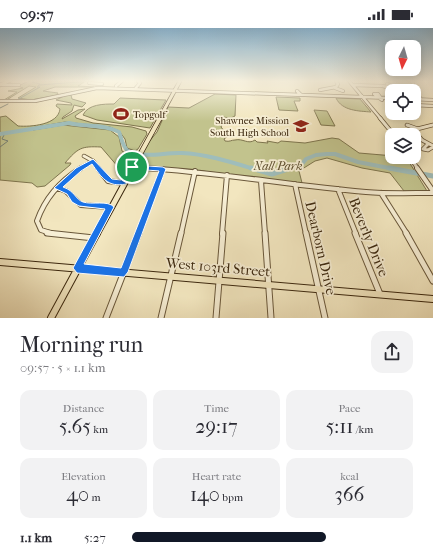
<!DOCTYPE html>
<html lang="en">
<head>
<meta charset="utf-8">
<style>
	body { margin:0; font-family:"IM FELL French Canon",serif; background:#f2f2f3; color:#2b2b33; height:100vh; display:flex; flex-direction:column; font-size:15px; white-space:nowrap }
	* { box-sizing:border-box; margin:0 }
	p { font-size:13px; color:#7c7c81 }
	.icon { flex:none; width:22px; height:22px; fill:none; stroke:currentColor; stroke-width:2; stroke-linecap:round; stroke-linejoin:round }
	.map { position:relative; height:290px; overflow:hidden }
	.drawer { display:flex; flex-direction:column; background:#fff; flex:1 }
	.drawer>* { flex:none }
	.needle { width:26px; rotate:185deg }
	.tools { position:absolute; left:385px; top:12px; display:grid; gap:8px }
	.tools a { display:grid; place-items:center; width:36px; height:36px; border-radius:8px; background:#fff; box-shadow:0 2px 10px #0003; font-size:20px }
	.pin { position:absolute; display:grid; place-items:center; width:34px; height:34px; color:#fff; margin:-17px; border:2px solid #fff; border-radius:50%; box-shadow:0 1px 4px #0007 }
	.round { display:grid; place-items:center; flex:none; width:42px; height:42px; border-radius:12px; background:#f2f2f3 }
	.headline { display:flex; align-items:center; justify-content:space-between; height:68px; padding:0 20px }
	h1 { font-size:22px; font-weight:600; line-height:30px }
	.metrics { display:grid; grid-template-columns:repeat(3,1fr); gap:6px; height:68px; padding:4px 20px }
	.metrics div { display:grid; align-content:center; border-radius:10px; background:#f2f2f3; text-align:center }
	.metrics b { font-size:20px; font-weight:600 }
	.metrics small { font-size:11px; font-weight:400 }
	.metrics p { font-size:11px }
	ul { padding:0 20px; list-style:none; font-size:13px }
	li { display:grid; grid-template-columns:64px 48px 1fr; align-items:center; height:30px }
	li i { height:10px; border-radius:5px; background:#111827 }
	.status { display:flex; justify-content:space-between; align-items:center; height:28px; padding:0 20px; background:#fff; direction:ltr }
	.status svg { height:11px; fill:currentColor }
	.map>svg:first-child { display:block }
	.green { fill:#c2c38d; stroke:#7e754e }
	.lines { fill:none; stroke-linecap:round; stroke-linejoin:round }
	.stream { stroke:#778176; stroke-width:1 }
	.river-far1 { stroke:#9fbdbb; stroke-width:4 }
	.river { stroke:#9fbdbb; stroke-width:5 }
	.minor-far3-casing { stroke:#69573a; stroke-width:4 }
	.minor-far2-casing { stroke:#69573a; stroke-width:4.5 }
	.minor-far1-casing { stroke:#69573a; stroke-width:6 }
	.minor-casing { stroke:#69573a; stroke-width:7 }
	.major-far3-casing { stroke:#3b270e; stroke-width:4.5 }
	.major-far2-casing { stroke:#3b270e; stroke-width:5.5 }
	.major-far1-casing { stroke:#3b270e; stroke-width:7 }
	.major-casing { stroke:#3b270e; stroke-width:8 }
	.minor-far3 { stroke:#f7efd5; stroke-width:2.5 }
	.minor-far2 { stroke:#f7efd5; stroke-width:3 }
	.minor-far1 { stroke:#f7efd5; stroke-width:4 }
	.minor { stroke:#f7efd5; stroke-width:5 }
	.major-far3 { stroke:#f2e6bf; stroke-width:3 }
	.major-far2 { stroke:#f2e6bf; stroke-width:4 }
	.major-far1 { stroke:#f2e6bf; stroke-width:5 }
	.major { stroke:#f2e6bf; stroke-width:6 }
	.route { fill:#1a73e8; stroke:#fff; fill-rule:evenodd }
	.labels { text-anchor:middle; stroke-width:3.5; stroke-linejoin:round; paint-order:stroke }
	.far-poi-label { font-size:10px; fill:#3b270e; stroke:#f7efd5; text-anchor:start }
	.park-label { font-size:12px; font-style:italic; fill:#5d4e2e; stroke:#f7efd5 }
	.near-street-label { font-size:14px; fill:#3b270e; stroke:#f7efd5 }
</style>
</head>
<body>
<div class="status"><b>09:57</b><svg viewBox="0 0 49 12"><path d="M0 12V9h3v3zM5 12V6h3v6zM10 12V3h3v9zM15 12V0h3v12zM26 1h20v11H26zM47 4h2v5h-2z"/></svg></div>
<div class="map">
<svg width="433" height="290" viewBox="0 0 433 290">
	<rect width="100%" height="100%" fill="#f2e6bf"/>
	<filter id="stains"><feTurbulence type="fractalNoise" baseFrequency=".005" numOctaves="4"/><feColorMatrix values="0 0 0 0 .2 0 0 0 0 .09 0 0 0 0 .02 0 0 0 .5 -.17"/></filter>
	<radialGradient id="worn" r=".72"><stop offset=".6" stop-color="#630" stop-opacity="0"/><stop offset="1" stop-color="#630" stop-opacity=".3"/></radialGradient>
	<path class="green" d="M29,53L84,54L78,58L94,59H55L43,63L58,65L57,67L31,72L18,70L36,59L29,58L8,71L15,72H4L17,64L8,63L23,60L18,58Z
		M68,66L71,67L72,71L86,75L82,79L74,77L72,83L63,89L62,91L78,82L85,81L75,88L76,90L93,95L132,99L146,103L147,106L138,121L135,123L127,120L125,111L119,103L110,99L65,94L31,100L33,102L63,97L110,102L119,109L122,123L127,126L136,127L125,147L101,119C81,118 78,120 65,135H71L70,137L45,158L37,159L32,155L0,152V89L6,88L18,98C31,99 58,97 60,81L56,78L57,76L72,77L71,75L56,72Z
		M215,66L236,67L235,88L231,90L222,89L223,94L221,99L228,108L224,111L225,113C230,114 231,112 235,112C243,110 248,117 255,112L257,114L268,115L267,113L278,115L281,113L305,115L332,110L339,111L359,125L406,129L427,163H404L390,145L362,140L327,130L315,133L299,143L302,155L272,153L196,142L136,138L148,115L157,104L168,79L189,80Z
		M276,69L300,70V73H294L298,83L279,82Z
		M120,70L166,72L150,100L97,92L83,87C88,76 104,76 114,76Z
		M336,70L360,71L371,84C359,83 342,83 336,70Z
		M314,82L327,83L335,98L321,97Z"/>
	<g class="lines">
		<path class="stream" d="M39,57L90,53
			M17,72L40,59H37L40,56L32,54L34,53
			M0,80L8,76
			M0,119L8,113L2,111L5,105"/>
		<path class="river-far1" d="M0,106L69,95C85,99 104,96 119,104C121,109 123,120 128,123C146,131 164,124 182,125C206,126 231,134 254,141
			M288,141L302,136L306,131L316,127L327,126H335L358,134L394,141"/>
		<path class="river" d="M251,140L272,146L291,140
			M389,140L433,148"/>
		<defs>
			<path id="minor-far3" d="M349,53L381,91
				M412,53L416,66L421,71
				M89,55L102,56
				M387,56L390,57L387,58Z
				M1,57H19
				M353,57L383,58L398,63
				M116,58L122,53
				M335,60L343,63
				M135,61L140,55L138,53
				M320,62L336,59L338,56L336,53
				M297,63L301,67
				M374,66H378L382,72Z
				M414,71L433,72
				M0,73H35L97,60L392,70
				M414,77L433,78"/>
			<path id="minor-far2" d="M380,90L394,107
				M407,97L418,101
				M433,97L417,101L416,105L422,112L433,118
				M394,106L416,107
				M428,116L423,121L428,122L433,119
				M84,128L93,133L99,141
				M410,129L418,141
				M132,139L160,141
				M79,141L93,133"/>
			<path id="minor-far1" d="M98,140L108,153L123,155
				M144,140C218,144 292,158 366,164C388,166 411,165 433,165
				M417,140L433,163
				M261,153L265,206
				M295,156L306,206
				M58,160L66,163L81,177L110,179
				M338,161L356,206
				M381,165L407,206
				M54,206L41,202L37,193C45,170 60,153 81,140
				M138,206L163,141
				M181,206L195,143
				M222,206L227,147"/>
			<path id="minor" d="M47,205L94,210
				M265,205L271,290
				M306,205L325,290
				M355,205L380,266
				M406,205L433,253
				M106,290L139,205
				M161,290L181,205
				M216,290L223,205"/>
			<path id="major-far3" d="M0,57L9,53
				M159,91L180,53"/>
			<path id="major-far2" d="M132,141L160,90"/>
			<path id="major-far1" d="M97,206L133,140"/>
			<path id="major" d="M0,234L433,271
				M51,290L97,205"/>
		</defs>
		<use href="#minor-far3" class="minor-far3-casing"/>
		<use href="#minor-far2" class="minor-far2-casing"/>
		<use href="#minor-far1" class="minor-far1-casing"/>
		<use href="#minor" class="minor-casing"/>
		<use href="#major-far3" class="major-far3-casing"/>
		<use href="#major-far2" class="major-far2-casing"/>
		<use href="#major-far1" class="major-far1-casing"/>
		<use href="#major" class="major-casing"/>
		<use href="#minor-far3" class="minor-far3"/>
		<use href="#minor-far2" class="minor-far2"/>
		<use href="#minor-far1" class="minor-far1"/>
		<use href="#minor" class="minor"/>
		<use href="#major-far3" class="major-far3"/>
		<use href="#major-far2" class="major-far2"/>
		<use href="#major-far1" class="major-far1"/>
		<use href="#major" class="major"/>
	</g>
	<linearGradient id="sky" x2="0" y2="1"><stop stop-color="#8bb8d6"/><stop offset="0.57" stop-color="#f9f4e2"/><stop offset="1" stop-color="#f9f4e2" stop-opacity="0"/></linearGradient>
	<rect width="433" height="93" fill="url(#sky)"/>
	<path class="route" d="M93,131L112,151L121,152L130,137H132L163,139L166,141L128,244L124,249L77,245L73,240L105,181L79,178L72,174L67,166L54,160L76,140ZM92,136C101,149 108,160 126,156L134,141L159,143L121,240L84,236L114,179C108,172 92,177 83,174C75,171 75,163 63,159L81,143Z"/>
	<defs>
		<symbol id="stadium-bare" viewBox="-9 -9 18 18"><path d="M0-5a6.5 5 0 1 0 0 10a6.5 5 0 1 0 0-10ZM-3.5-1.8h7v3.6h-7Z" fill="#8f2418" stroke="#f7efd5" stroke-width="2.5" paint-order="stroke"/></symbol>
		<symbol id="school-bare" viewBox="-9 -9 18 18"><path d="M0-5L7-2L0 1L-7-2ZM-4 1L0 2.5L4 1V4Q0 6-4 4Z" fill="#8f2418" stroke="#f7efd5" stroke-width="2.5" paint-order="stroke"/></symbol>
	</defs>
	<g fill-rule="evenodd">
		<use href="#stadium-bare" x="110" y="75" width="22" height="22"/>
		<use href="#school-bare" x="290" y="87" width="22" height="22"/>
	</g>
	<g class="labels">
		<g class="far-poi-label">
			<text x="133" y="90">Topgolf</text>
			<text x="289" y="96" text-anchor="end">Shawnee Mission<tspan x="289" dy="12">South High School</tspan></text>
		</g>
		<g class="park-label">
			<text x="278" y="142">Nall Park</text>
		</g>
		<g class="near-street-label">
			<text transform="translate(369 209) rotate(68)" y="5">Beverly Drive</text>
			<text transform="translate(321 220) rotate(77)" y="5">Dearborn Drive</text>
			<text transform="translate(218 239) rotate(5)" y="5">West 103rd Street</text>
		</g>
	</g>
	<rect width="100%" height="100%" filter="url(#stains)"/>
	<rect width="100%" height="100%" fill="url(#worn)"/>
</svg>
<div class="tools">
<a><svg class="needle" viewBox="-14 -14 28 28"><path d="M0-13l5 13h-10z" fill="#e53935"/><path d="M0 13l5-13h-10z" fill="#7c7c81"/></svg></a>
<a><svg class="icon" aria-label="locate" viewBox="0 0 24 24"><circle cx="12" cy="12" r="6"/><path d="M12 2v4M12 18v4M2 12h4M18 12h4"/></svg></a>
<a><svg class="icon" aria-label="layers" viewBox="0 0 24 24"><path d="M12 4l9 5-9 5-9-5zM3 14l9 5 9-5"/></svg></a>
</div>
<div class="pin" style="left:132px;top:139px;background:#1e9e55"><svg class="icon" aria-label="arrive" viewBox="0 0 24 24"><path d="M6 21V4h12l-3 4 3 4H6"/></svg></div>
</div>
<section class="drawer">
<div class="headline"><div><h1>Morning run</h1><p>09:57 · 5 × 1.1 km</p></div><a class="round"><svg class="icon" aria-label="share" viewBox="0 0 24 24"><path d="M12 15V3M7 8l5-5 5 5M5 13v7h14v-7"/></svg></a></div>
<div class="metrics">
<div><p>Distance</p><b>5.65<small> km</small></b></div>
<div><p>Time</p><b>29:17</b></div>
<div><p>Pace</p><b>5:11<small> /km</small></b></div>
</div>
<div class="metrics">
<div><p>Elevation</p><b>40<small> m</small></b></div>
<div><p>Heart rate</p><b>140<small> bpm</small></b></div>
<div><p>kcal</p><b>366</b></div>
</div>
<ul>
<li><b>1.1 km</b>5:27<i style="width:69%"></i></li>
</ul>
</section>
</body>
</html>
